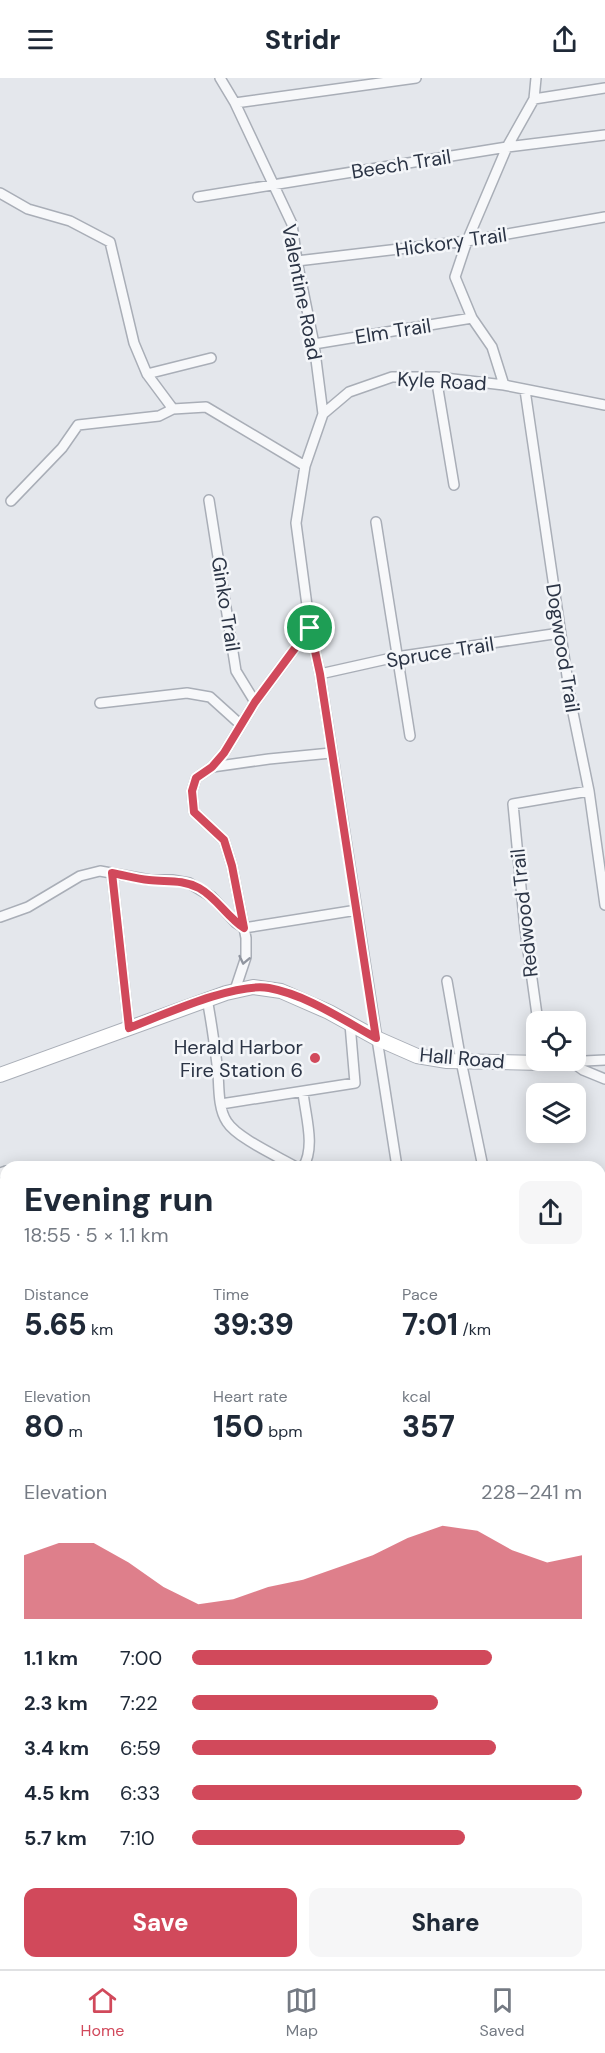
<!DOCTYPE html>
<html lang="en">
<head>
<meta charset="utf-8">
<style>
	body { margin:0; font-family:"DM Sans",sans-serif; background:#f6f6f7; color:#1f2937; height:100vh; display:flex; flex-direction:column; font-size:22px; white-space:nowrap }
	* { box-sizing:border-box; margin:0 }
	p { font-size:20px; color:#747a83 }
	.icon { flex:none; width:33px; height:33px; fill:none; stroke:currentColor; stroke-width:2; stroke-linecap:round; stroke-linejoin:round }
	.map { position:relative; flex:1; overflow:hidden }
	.details { position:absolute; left:0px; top:1083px; width:606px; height:808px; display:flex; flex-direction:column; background:#fff; border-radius:18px 18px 0 0; box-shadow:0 3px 15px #0003 }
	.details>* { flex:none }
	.fabs { position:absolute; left:526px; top:933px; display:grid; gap:12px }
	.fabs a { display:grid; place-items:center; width:60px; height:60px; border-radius:12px; background:#fff; box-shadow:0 3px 15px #0003; font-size:30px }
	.pin { position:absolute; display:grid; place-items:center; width:51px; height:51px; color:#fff; margin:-26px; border:3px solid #fff; border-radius:50%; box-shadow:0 2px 6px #0007 }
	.round { display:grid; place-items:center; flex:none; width:63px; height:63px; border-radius:12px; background:#f6f6f7 }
	.headline { display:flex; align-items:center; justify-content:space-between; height:102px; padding:0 24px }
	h1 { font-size:33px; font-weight:800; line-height:45px }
	.stats { display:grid; grid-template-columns:repeat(3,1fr); gap:9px; height:102px; padding:6px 24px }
	.stats div { display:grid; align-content:center }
	.stats b { font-size:30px; font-weight:800 }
	.stats small { font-size:16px; font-weight:400 }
	.stats p { font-size:16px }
	.chart { height:168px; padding:12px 24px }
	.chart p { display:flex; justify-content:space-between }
	.chart svg { width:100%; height:108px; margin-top:6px; fill:#d1495b; opacity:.7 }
	.primary-button { display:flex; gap:12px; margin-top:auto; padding:12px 24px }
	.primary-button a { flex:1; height:69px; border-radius:12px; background:#d1495b; color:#fff; font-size:24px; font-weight:800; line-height:69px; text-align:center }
	.primary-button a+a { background:#f6f6f7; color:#1f2937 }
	ul { padding:0 24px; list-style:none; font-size:20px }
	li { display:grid; grid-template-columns:96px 72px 1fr; align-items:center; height:45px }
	li i { height:15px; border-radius:8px; background:#d1495b }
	header { display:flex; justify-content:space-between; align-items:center; height:78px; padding:0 24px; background:#fff; font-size:27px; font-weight:800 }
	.menu { display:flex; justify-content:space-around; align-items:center; height:84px; border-top:2px solid #e0e1e3; background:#fff; font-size:16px; color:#747a83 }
	.menu a { display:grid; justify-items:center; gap:3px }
	.menu .current { color:#d1495b }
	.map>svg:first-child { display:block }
	.water { fill:#9fb4cc }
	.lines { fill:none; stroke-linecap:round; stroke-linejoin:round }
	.street-casing { stroke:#a9aeb7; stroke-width:12 }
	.secondary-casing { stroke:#a9aeb7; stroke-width:16 }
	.street { stroke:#f7f8fa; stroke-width:9 }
	.secondary { stroke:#fff; stroke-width:14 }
	.oneway { stroke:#9196a0 }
	.route-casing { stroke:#fff; stroke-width:12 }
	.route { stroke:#d1495b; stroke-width:8 }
	.poi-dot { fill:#d1495b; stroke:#f4f6f9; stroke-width:2 }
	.labels { text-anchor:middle; stroke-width:5; stroke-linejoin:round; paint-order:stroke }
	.street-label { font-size:20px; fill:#2b3445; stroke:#f4f6f9 }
	.poi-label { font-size:20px; fill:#2b3445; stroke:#f4f6f9; text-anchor:end }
</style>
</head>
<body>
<header><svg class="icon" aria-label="menu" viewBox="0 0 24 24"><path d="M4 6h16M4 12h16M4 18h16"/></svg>Stridr<svg class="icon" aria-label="share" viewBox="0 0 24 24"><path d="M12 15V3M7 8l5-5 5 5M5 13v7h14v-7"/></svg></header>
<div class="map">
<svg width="605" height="1891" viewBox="0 0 605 1891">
	<rect width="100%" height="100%" fill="#e4e7ec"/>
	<path class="water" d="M605,1548V1891H386L387,1886H600V1551Z"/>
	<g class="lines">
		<defs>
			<path id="street" d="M220,0L235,25L292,146L297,183L314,266L323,336
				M534,21L605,10
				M235,25L416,0
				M0,115L28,131L70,143L110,164L134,265L147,296L173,331
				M198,119L507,69L605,57
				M297,183L467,163L605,139
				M314,266L472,240
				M147,296L211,280
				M436,299L454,407
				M504,307L492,269L472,240L455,199L467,163L507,69L534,21L536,0
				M525,312L571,625L589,713L605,827
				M209,422L236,593L255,624
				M11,423L62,370L78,347L159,338L173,331L206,329L305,388
				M376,444L410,658
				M320,596L396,579L560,555
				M100,625L187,615L210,619L241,647
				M212,689L269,681L331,675
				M112,795L129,950
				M0,839L28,829L80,798L100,793L150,802H172L189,805L212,819L236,845L244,850
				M244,850L357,832
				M447,903L461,983L483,1089
				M235,912L246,879V860L232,788L224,762L194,734L192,713L196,700L212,689L224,675L255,624L310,550
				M207,921C212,946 215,970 218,994C219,1009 218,1031 227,1044C237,1060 279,1079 296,1089
				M538,944L525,851L513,726L589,713
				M543,982V985L605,982
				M572,984L583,992L605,1001
				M303,1014C305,1036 316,1069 303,1089
				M221,1026L355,1005L350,946
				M397,1089L320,596L310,550L296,445L305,388L323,336L349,314L392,299H436L504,307L605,327
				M0,1095L6,1093
				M600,1121L605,1120
				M0,1148L6,1145
				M0,1204L6,1214
				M0,1302L6,1299
				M0,1370L6,1420
				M600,1449L605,1446
				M0,1454L6,1453
				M0,1767H6
				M0,1847H6
				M119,1891L122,1886
				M257,1891L258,1886"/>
			<path id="secondary" d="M0,997L226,915L253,909L281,913L329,934L376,960L417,978L447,983L543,985"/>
		</defs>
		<use href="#street" class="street-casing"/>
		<use href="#secondary" class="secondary-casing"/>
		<use href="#street" class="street"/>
		<use href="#secondary" class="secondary"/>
	</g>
	<defs><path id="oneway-chevron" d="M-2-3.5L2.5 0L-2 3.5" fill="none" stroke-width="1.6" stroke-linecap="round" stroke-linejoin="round" transform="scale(1.5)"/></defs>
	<use class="oneway" href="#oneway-chevron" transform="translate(244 882) rotate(102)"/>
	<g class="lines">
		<defs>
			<path id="route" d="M310,550L320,596L376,960C343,942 307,917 269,910C235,904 163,937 129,950L112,795C124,797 136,801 149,802C167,804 182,801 199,810C217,820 227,839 244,850L232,788L224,762L194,734L192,713L196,700L212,689L224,675L255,624Z"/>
		</defs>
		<use href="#route" class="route-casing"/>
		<use href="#route" class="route"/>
	</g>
	<circle class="poi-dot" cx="315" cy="980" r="6"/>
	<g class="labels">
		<g class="street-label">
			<text transform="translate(401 86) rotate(-9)" y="7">Beech Trail</text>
			<text transform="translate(451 164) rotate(-8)" y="7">Hickory Trail</text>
			<text transform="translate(302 214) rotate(79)" y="7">Valentine Road</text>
			<text transform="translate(393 253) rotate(-9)" y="7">Elm Trail</text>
			<text transform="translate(442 303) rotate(3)" y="7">Kyle Road</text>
			<text transform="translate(226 526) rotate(81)" y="7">Ginko Trail</text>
			<text transform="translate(563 570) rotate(81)" y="7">Dogwood Trail</text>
			<text transform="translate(440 574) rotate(-9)" y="7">Spruce Trail</text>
			<text transform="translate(524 835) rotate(-96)" y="7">Redwood Trail</text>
			<text transform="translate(462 980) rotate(5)" y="7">Hall Road</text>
		</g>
		<g class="poi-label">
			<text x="303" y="976">Herald Harbor<tspan x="303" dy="23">Fire Station 6</tspan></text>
		</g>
	</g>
</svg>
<div class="fabs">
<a><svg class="icon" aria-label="locate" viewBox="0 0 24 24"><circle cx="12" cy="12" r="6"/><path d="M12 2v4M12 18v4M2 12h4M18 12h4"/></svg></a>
<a><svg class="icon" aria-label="layers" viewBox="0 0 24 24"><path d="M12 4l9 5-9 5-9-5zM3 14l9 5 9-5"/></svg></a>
</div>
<div class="pin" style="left:310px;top:550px;background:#1e9e55"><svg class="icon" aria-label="arrive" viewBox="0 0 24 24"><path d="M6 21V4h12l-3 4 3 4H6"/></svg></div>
<section class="details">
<div class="headline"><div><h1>Evening run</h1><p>18:55 · 5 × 1.1 km</p></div><a class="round"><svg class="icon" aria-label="share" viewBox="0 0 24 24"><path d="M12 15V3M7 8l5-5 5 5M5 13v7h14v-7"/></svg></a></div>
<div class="stats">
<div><p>Distance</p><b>5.65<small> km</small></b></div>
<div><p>Time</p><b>39:39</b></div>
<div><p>Pace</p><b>7:01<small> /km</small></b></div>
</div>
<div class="stats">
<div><p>Elevation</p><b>80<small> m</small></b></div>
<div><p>Heart rate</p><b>150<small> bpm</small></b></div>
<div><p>kcal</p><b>357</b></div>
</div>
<div class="chart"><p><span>Elevation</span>228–241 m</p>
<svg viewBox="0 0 160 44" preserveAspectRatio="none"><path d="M0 44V18L10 13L20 13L30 21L40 31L50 38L60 36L70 31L80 28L90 23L100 18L110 11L120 6L130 8L140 16L150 21L160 18V44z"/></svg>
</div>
<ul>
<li><b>1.1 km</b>7:00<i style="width:77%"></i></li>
<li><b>2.3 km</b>7:22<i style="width:63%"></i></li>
<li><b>3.4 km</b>6:59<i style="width:78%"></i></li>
<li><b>4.5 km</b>6:33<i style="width:100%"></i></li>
<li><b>5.7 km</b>7:10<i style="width:70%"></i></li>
</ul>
<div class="primary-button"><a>Save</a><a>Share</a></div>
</section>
</div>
<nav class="menu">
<a class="current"><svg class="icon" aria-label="home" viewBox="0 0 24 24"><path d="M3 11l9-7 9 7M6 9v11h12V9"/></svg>Home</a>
<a><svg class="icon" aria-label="map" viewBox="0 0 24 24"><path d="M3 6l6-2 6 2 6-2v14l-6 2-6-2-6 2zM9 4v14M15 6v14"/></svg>Map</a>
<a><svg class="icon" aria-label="saved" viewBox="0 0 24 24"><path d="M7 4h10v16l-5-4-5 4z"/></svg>Saved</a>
</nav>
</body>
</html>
